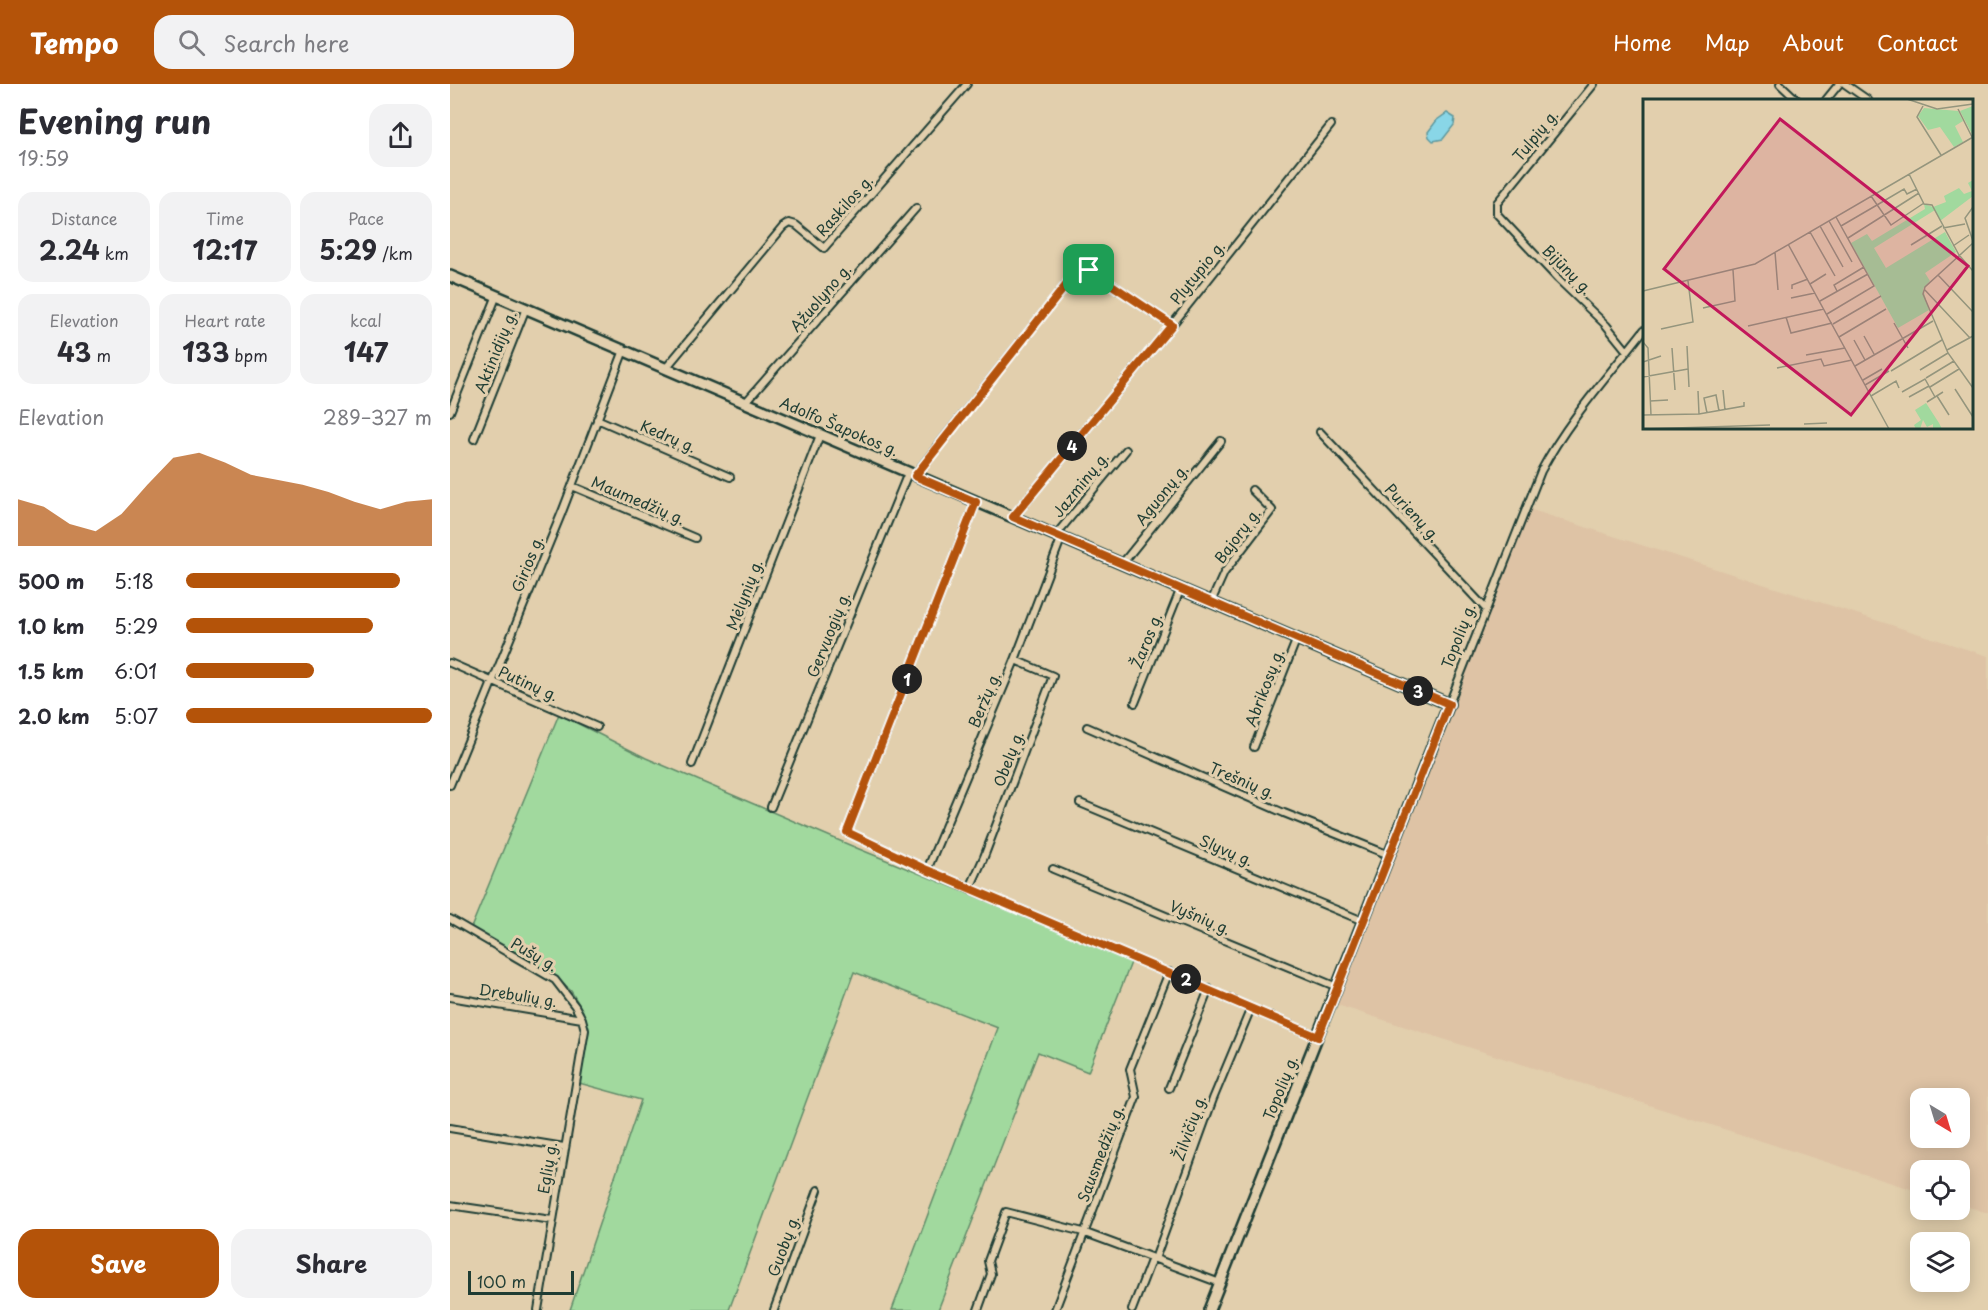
<!DOCTYPE html>
<html lang="en">
<head>
<meta charset="utf-8">
<style>
	body { margin:0; font-family:"Playpen Sans",sans-serif; background:#f2f2f3; color:#2b2b33; height:100vh; display:flex; flex-direction:column; font-size:22px; white-space:nowrap }
	* { box-sizing:border-box; margin:0 }
	p { font-size:20px; color:#7c7c81 }
	.icon { flex:none; width:33px; height:33px; fill:none; stroke:currentColor; stroke-width:2; stroke-linecap:round; stroke-linejoin:round }
	.map { position:relative; flex:1; overflow:hidden }
	.details { display:flex; flex-direction:column; background:#fff; width:450px }
	.details>* { flex:none }
	.needle { width:39px; rotate:142deg }
	.controls { position:absolute; left:1460px; top:1004px; display:grid; gap:12px }
	.controls a { display:grid; place-items:center; width:60px; height:60px; border-radius:12px; background:#fff; box-shadow:0 3px 15px #0003; font-size:30px }
	.scale { position:absolute; left:18px; bottom:15px; width:106px; box-sizing:border-box; padding-left:6px; border:3px solid #1f3d34; border-top:0; font-size:16px; line-height:21px; white-space:nowrap; color:#1f3d34; -webkit-text-stroke:4px #e2cfad; paint-order:stroke }
	.pin { position:absolute; display:grid; place-items:center; width:51px; height:51px; color:#fff; margin:-26px; border-radius:12px; box-shadow:0 3px 9px #0006 }
	.km { position:absolute; width:30px; height:30px; margin:-15px; border-radius:50%; background:#222; color:#fff; font-size:16px; line-height:30px; text-align:center }
	.round { display:grid; place-items:center; flex:none; width:63px; height:63px; border-radius:18px; background:#f2f2f3 }
	.head { display:flex; align-items:center; justify-content:space-between; height:102px; padding:0 18px }
	h1 { font-size:33px; font-weight:700; line-height:45px }
	.stats { display:grid; grid-template-columns:repeat(3,1fr); gap:9px; height:102px; padding:6px 18px }
	.stats div { display:grid; align-content:center; border-radius:15px; background:#f2f2f3; text-align:center }
	.stats b { font-size:26px; font-weight:700 }
	.stats small { font-size:16px; font-weight:400 }
	.stats p { font-size:16px }
	.chart { height:168px; padding:12px 18px }
	.chart p { display:flex; justify-content:space-between }
	.chart svg { width:100%; height:108px; margin-top:6px; fill:#b45309; opacity:.7 }
	.button { display:flex; gap:12px; margin-top:auto; padding:12px 18px }
	.button a { flex:1; height:69px; border-radius:18px; background:#b45309; color:#fff; font-size:24px; font-weight:700; line-height:69px; text-align:center }
	.button a+a { background:#f2f2f3; color:#2b2b33 }
	ul { padding:0 18px; list-style:none; font-size:20px }
	li { display:grid; grid-template-columns:96px 72px 1fr; align-items:center; height:45px }
	li i { height:15px; border-radius:8px; background:#b45309 }
	header { display:flex; align-items:center; gap:36px; box-sizing:border-box; height:84px; padding:0 30px; background:#b45309; color:#fff }
	header strong { font-size:28px }
	nav { display:flex; gap:33px; margin-inline-start:auto; font-size:21px }
	.search { width:420px; height:54px; background:#f2f2f3; display:flex; align-items:center; gap:15px; box-sizing:border-box; padding:0 21px; border-radius:18px; color:#7c7c81; font-size:22px }
	main { display:flex; flex:1; min-height:0 }
	.map>svg:first-child { display:block }
	.built { fill:#dec3a5; fill-rule:evenodd }
	.green { fill:#a1d99e; stroke:#608b69; stroke-width:1.5 }
	.water { fill:#89d6e7; stroke:#5f999f; stroke-width:1.5 }
	.lines { fill:none; stroke-linecap:round; stroke-linejoin:round }
	.street-casing { stroke:#1f3d34; stroke-width:10 }
	.secondary-casing { stroke:#1f3d34; stroke-width:14 }
	.street { stroke:#e2cfad; stroke-width:6 }
	.secondary { stroke:#e2cfad; stroke-width:9 }
	.route-casing { stroke:#fff; stroke-width:12 }
	.route { stroke:#b45309; stroke-width:8 }
	.labels { text-anchor:middle; stroke-width:6; stroke-linejoin:round; paint-order:stroke }
	.street-label { font-size:15px; fill:#1f3d34; stroke:#e2cfad }
	.inset-road { fill:none; stroke:#94957d; stroke-width:1.5 }
	.view { fill:#c2185b; fill-opacity:0.15; stroke:#c2185b; stroke-width:3 }
	.inset-edge { fill:none; stroke:#1f3d34; stroke-width:3 }
</style>
</head>
<body>
<header>
<strong>Tempo</strong>
<div class="search"><svg class="icon" aria-label="search" viewBox="0 0 24 24"><circle cx="10" cy="10" r="6"/><path d="M15 15l6 6"/></svg>Search here</div>
<nav><a>Home</a><a>Map</a><a>About</a><a>Contact</a></nav>
</header>
<main>
<section class="details">
<div class="head"><div><h1>Evening run</h1><p>19:59</p></div><a class="round"><svg class="icon" aria-label="share" viewBox="0 0 24 24"><path d="M12 15V3M7 8l5-5 5 5M5 13v7h14v-7"/></svg></a></div>
<div class="stats">
<div><p>Distance</p><b>2.24<small> km</small></b></div>
<div><p>Time</p><b>12:17</b></div>
<div><p>Pace</p><b>5:29<small> /km</small></b></div>
</div>
<div class="stats">
<div><p>Elevation</p><b>43<small> m</small></b></div>
<div><p>Heart rate</p><b>133<small> bpm</small></b></div>
<div><p>kcal</p><b>147</b></div>
</div>
<div class="chart"><p><span>Elevation</span>289–327 m</p>
<svg viewBox="0 0 160 44" preserveAspectRatio="none"><path d="M0 44V25L10 28L20 35L30 38L40 31L50 19L60 8L70 6L80 10L90 15L100 17L110 19L120 22L130 26L140 29L150 26L160 25V44z"/></svg>
</div>
<ul>
<li><b>500 m</b>5:18<i style="width:87%"></i></li>
<li><b>1.0 km</b>5:29<i style="width:76%"></i></li>
<li><b>1.5 km</b>6:01<i style="width:52%"></i></li>
<li><b>2.0 km</b>5:07<i style="width:100%"></i></li>
</ul>
<div class="button"><a>Save</a><a>Share</a></div>
</section>
<div class="map">
<svg width="1538" height="1226" viewBox="0 0 1538 1226">
	<rect width="100%" height="100%" fill="#e2cfad"/>
	<filter id="ink" filterUnits="userSpaceOnUse"><feTurbulence type="fractalNoise" baseFrequency=".0167" numOctaves="2"/><feDisplacementMap in="SourceGraphic" scale="12" xChannelSelector="R" yChannelSelector="G"/><feConvolveMatrix kernelMatrix="1 2 1 2 8 2 1 2 1" color-interpolation-filters="sRGB"/></filter>
	<g filter="url(#ink)">
		<path class="built" d="M1079,425L1538,572V1129L1509,1120V1086H1470V1108L884,920ZM1470,1014H1509V1053H1470Z"/>
		<path class="green" d="M109,630L196,674L409,765L682,876L638,988L588,968L488,1226H442L548,944L404,888L279,1226H120L191,1016L129,999L139,947L133,927L121,907L104,891L21,844Z"/>
		<path class="water" d="M997,29L1005,34L1004,41L993,55L983,57L979,53L978,48L987,36Z"/>
		<g class="lines">
			<defs>
				<path id="street" d="M1144,0L1047,119V130L1108,195L1156,241L1177,267
					M1330,0L1347,16
					M1395,0L1418,16
					M1376,16L1389,0
					M216,284L333,143L339,139L346,141L374,164L517,0
					M295,319L466,124
					M0,328L47,211
					M147,335L280,393
					M870,348L1036,525
					M24,355L76,224
					M464,392L632,181L722,241
					M122,402L245,454
					M526,418L397,748L477,786L868,953
					M563,433L722,241L881,41
					M605,452L676,366
					M672,480L771,357
					M761,518L774,489L822,426L802,406
					M0,579L147,643
					M685,619L731,504
					M999,620L1091,387C1118,336 1159,291 1194,246
					M637,643L834,729L939,771
					M804,663L847,554
					M242,680L370,351
					M0,701L112,428L174,266
					M630,719L913,837
					M321,723L458,389
					M603,785L887,903
					M477,786L565,576L611,455
					M520,804L534,773L603,592L565,576
					M0,835L105,896L125,922L132,935L135,946L88,1226
					M0,913L132,935
					M719,1004L759,905
					M0,1044L114,1063
					M0,1121L102,1136
					M705,1175L763,1015L801,924
					M324,1226L368,1106
					M528,1226L541,1190L538,1177L556,1128L633,1148L770,1199
					M605,1226L686,1013L680,985L719,888
					M682,1226L702,1174"/>
				<path id="secondary" d="M0,192L999,620L759,1226"/>
			</defs>
			<use href="#street" class="street-casing"/>
			<use href="#secondary" class="secondary-casing"/>
			<use href="#street" class="street"/>
			<use href="#secondary" class="secondary"/>
		</g>
	</g>
	<g class="lines" filter="url(#ink)">
		<defs>
			<path id="route" d="M632,181L722,241L563,433L999,620L868,953L477,786L397,748L526,418L465,392Z"/>
		</defs>
		<use href="#route" class="route-casing"/>
		<use href="#route" class="route"/>
	</g>
	<g class="labels">
		<g class="street-label">
			<text transform="translate(1086 52) rotate(-51)" y="5">Tulpių g.</text>
			<text transform="translate(395 122) rotate(-48)" y="5">Raskilos g.</text>
			<text transform="translate(1117 186) rotate(45)" y="5">Bijūnų g.</text>
			<text transform="translate(748 189) rotate(-51)" y="5">Plytupio g.</text>
			<text transform="translate(371 214) rotate(-49)" y="5">Ąžuolyno g.</text>
			<text transform="translate(46 268) rotate(-68)" y="5">Aktinidijų g.</text>
			<text transform="translate(389 343) rotate(23)" y="5">Adolfo Šapokos g.</text>
			<text transform="translate(218 353) rotate(23)" y="5">Kedrų g.</text>
			<text transform="translate(631 401) rotate(-51)" y="5">Jazminų g.</text>
			<text transform="translate(712 411) rotate(-51)" y="5">Aguonų g.</text>
			<text transform="translate(188 417) rotate(23)" y="5">Maumedžių g.</text>
			<text transform="translate(962 429) rotate(47)" y="5">Purienų g.</text>
			<text transform="translate(788 452) rotate(-53)" y="5">Bajorų g.</text>
			<text transform="translate(78 480) rotate(-68)" y="5">Girios g.</text>
			<text transform="translate(295 511) rotate(-69)" y="5">Mėlynių g.</text>
			<text transform="translate(379 551) rotate(-68)" y="5">Gervuogių g.</text>
			<text transform="translate(1009 552) rotate(-69)" y="5">Topolių g.</text>
			<text transform="translate(697 557) rotate(-68)" y="5">Žaros g.</text>
			<text transform="translate(78 600) rotate(24)" y="5">Putinų g.</text>
			<text transform="translate(815 604) rotate(-69)" y="5">Abrikosų g.</text>
			<text transform="translate(535 616) rotate(-67)" y="5">Beržų g.</text>
			<text transform="translate(559 675) rotate(-69)" y="5">Obelų g.</text>
			<text transform="translate(792 697) rotate(23)" y="5">Trešnių g.</text>
			<text transform="translate(776 767) rotate(23)" y="5">Slyvų g.</text>
			<text transform="translate(750 834) rotate(23)" y="5">Vyšnių g.</text>
			<text transform="translate(84 871) rotate(30)" y="5">Pušų g.</text>
			<text transform="translate(68 912) rotate(9)" y="5">Drebulių g.</text>
			<text transform="translate(831 1004) rotate(-68)" y="5">Topolių g.</text>
			<text transform="translate(740 1044) rotate(-70)" y="5">Žilvičių g.</text>
			<text transform="translate(651 1070) rotate(-69)" y="5">Sausmedžių g.</text>
			<text transform="translate(98 1084) rotate(-81)" y="5">Eglių g.</text>
			<text transform="translate(334 1162) rotate(-70)" y="5">Guobų g.</text>
		</g>
	</g>
	<g transform="translate(1193 15)">
		<rect width="330" height="330" fill="#e2cfad"/>
		<path d="M330,7V37L317,12ZM281,9L315,12L320,22L312,27L320,43L311,48L297,28L285,31L275,17ZM330,81V97L297,122L292,111L231,149L243,169L302,133L313,153L282,174L287,182L280,190L286,211L255,229L208,144L224,135L229,142L282,110L281,105L290,108L303,103L301,97L316,89L321,95L329,92L325,84ZM283,304L296,324L299,330H290V325L284,328L280,321L277,330H273L271,326L278,321L272,311Z" fill="#a1d99e"/>
		<path class="inset-road" d="M264,0L294,10L330,5M280,7L274,18L298,56M315,10L329,38M266,75L281,105L289,106L316,156M228,97L248,126L281,104M234,106L261,90L264,95L274,90M330,108L322,119L330,142M186,122L209,163M177,127L200,168M198,127L234,106M300,129L322,125M167,133L192,177M205,139L276,94M330,144L282,188L280,195L305,254L330,289M145,145L246,330M268,146L299,127M310,147L326,136M132,153L135,191M316,156L330,172M295,176L330,213M167,185L183,175M149,190V186L165,180M281,190L327,239M0,192L112,165L330,38M194,192L191,186L221,168M148,199L172,194M177,202L225,175M60,209L92,202L90,171M184,215L231,187L193,118M143,218L148,234L189,224M251,224L265,249M190,225L238,197M105,227L181,210M18,230L50,223L45,182M221,237L231,255M196,238L243,210M211,241L222,261M0,243L5,249L8,316M44,247L46,288M29,249L32,291M304,251L330,237M163,256L202,249M0,263L18,257M212,267L290,222M134,269L178,260L181,267L209,261M277,271L305,254M248,272L299,241M0,278L45,270M283,279L311,262M220,281L239,270M222,286L246,272M287,288L316,270M312,290L330,318M80,291L82,311M55,292L56,315M259,293L282,280L292,298M228,297L253,282L256,289M294,297L306,316M266,298L286,287M7,302L25,301M284,303L300,293M64,314L61,299L73,296L76,312M0,316L56,315L101,307V303M161,325L184,324M0,330L127,326"/>
		<path class="view" d="M137,20L325,167L208,316L21,170Z"/>
		<rect width="330" height="330" class="inset-edge"/>
	</g>
</svg>
<div class="controls">
<a><svg class="needle" viewBox="-14 -14 28 28"><path d="M0-13l5 13h-10z" fill="#e53935"/><path d="M0 13l5-13h-10z" fill="#7c7c81"/></svg></a>
<a><svg class="icon" aria-label="locate" viewBox="0 0 24 24"><circle cx="12" cy="12" r="6"/><path d="M12 2v4M12 18v4M2 12h4M18 12h4"/></svg></a>
<a><svg class="icon" aria-label="layers" viewBox="0 0 24 24"><path d="M12 4l9 5-9 5-9-5zM3 14l9 5 9-5"/></svg></a>
</div>
<div class="scale">100 m</div>
<div class="pin" style="left:639px;top:186px;background:#1e9e55"><svg class="icon" aria-label="arrive" viewBox="0 0 24 24"><path d="M6 21V4h12l-3 4 3 4H6"/></svg></div>
<b class="km" style="left:457px;top:595px">1</b>
<b class="km" style="left:736px;top:895px">2</b>
<b class="km" style="left:968px;top:607px">3</b>
<b class="km" style="left:622px;top:362px">4</b>
</div>
</main>
</body>
</html>
